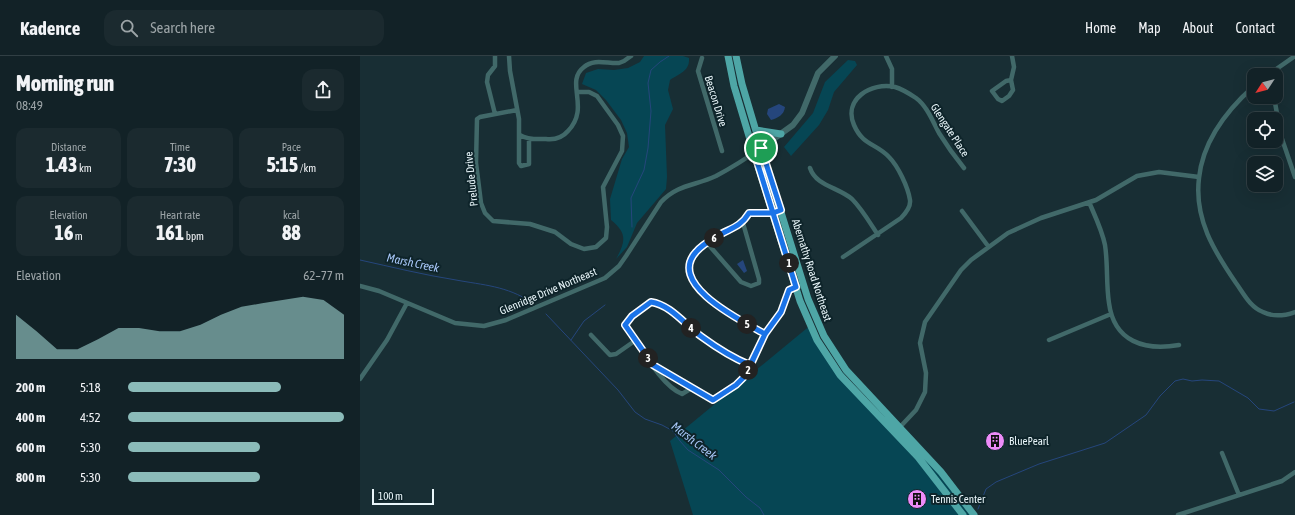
<!DOCTYPE html>
<html lang="en">
<head>
<meta charset="utf-8">
<style>
	body { margin:0; font-family:"Asap Condensed",sans-serif; background:#1b2a2f; color:#f1f3f6; height:100vh; display:flex; flex-direction:column; font-size:15px; white-space:nowrap }
	* { box-sizing:border-box; margin:0 }
	p { font-size:13px; color:#9ca4a7 }
	.icon { flex:none; width:22px; height:22px; fill:none; stroke:currentColor; stroke-width:2; stroke-linecap:round; stroke-linejoin:round }
	.map { position:relative; flex:1; overflow:hidden }
	.details { display:flex; flex-direction:column; background:#122227; width:360px }
	.details>* { flex:none }
	.needle { width:26px; rotate:234deg }
	.buttons { position:absolute; left:887px; top:12px; display:grid; gap:8px }
	.buttons a { display:grid; place-items:center; width:36px; height:36px; border-radius:8px; background:#122227; box-shadow:0 4px 16px #0002,0 0 0 1px #313f44; font-size:20px }
	.scale { position:absolute; left:12px; bottom:10px; width:62px; box-sizing:border-box; padding-left:4px; border:2px solid #e9f6fa; border-top:0; font-size:11px; line-height:14px; white-space:nowrap; color:#e9f6fa; -webkit-text-stroke:3px #0e242a; paint-order:stroke }
	.pin { position:absolute; display:grid; place-items:center; width:34px; height:34px; color:#fff; margin:-17px; border:2px solid #fff; border-radius:50%; box-shadow:0 1px 4px #0007 }
	.km { position:absolute; width:20px; height:20px; margin:-10px; border-radius:50%; background:#222; color:#fff; font-size:11px; line-height:20px; text-align:center }
	.round { display:grid; place-items:center; flex:none; width:42px; height:42px; border-radius:12px; background:#1b2a2f }
	.summary { display:flex; align-items:center; justify-content:space-between; height:68px; padding:0 16px }
	h1 { font-size:22px; font-weight:800; line-height:30px }
	.metrics { display:grid; grid-template-columns:repeat(3,1fr); gap:6px; height:68px; padding:4px 16px }
	.metrics div { display:grid; align-content:center; border-radius:10px; background:#1b2a2f; text-align:center }
	.metrics b { font-size:20px; font-weight:800 }
	.metrics small { font-size:11px; font-weight:400 }
	.metrics p { font-size:11px }
	.chart { height:112px; padding:8px 16px }
	.chart p { display:flex; justify-content:space-between }
	.chart svg { width:100%; height:72px; margin-top:4px; fill:#8bbbb9; opacity:.7 }
	ul { padding:0 16px; list-style:none; font-size:13px }
	li { display:grid; grid-template-columns:64px 48px 1fr; align-items:center; height:30px }
	li i { height:10px; border-radius:5px; background:#8bbbb9 }
	header { display:flex; align-items:center; gap:24px; box-sizing:border-box; height:56px; padding:0 20px; background:#122227; border-bottom:1px solid #313f44 }
	header strong { font-size:19px }
	nav { display:flex; gap:22px; margin-inline-start:auto; font-size:14px }
	.search { width:280px; height:36px; background:#1b2a2f; display:flex; align-items:center; gap:10px; box-sizing:border-box; padding:0 14px; border-radius:12px; color:#9ca4a7; font-size:15px }
	main { display:flex; flex:1; min-height:0 }
	.map>svg:first-child { display:block }
	.green { fill:#064654 }
	.water { fill:#25467c }
	.lines { fill:none; stroke-linecap:round; stroke-linejoin:round }
	.stream { stroke:#25467c; stroke-width:1 }
	.minor { stroke:#416969; stroke-width:4.5 }
	.tertiary { stroke:#416969; stroke-width:6 }
	.primary { stroke:#4ea6a6; stroke-width:7 }
	.route-casing { stroke:#fff; stroke-width:8 }
	.route { stroke:#1a73e8; stroke-width:5 }
	.labels { text-anchor:middle; stroke-width:4; stroke-linejoin:round; paint-order:stroke }
	.street-label { font-size:11px; fill:#e9f6fa; stroke:#0e242a }
	.poi-label { font-size:11px; fill:#e9f6fa; stroke:#0e242a; text-anchor:start }
	.water-label { font-size:12px; font-style:italic; fill:#a9c8f9; stroke:#0e242a }
</style>
</head>
<body>
<header>
<strong>Kadence</strong>
<div class="search"><svg class="icon" aria-label="search" viewBox="0 0 24 24"><circle cx="10" cy="10" r="6"/><path d="M15 15l6 6"/></svg>Search here</div>
<nav><a>Home</a><a>Map</a><a>About</a><a>Contact</a></nav>
</header>
<main>
<section class="details">
<div class="summary"><div><h1>Morning run</h1><p>08:49</p></div><a class="round"><svg class="icon" aria-label="share" viewBox="0 0 24 24"><path d="M12 15V3M7 8l5-5 5 5M5 13v7h14v-7"/></svg></a></div>
<div class="metrics">
<div><p>Distance</p><b>1.43<small> km</small></b></div>
<div><p>Time</p><b>7:30</b></div>
<div><p>Pace</p><b>5:15<small> /km</small></b></div>
</div>
<div class="metrics">
<div><p>Elevation</p><b>16<small> m</small></b></div>
<div><p>Heart rate</p><b>161<small> bpm</small></b></div>
<div><p>kcal</p><b>88</b></div>
</div>
<div class="chart"><p><span>Elevation</span>62–77 m</p>
<svg viewBox="0 0 160 44" preserveAspectRatio="none"><path d="M0 44V17L10 27L20 38L30 38L40 32L50 25L60 25L70 27L80 27L90 23L100 17L110 12L120 10L130 8L140 6L150 8L160 17V44z"/></svg>
</div>
<ul>
<li><b>200 m</b>5:18<i style="width:71%"></i></li>
<li><b>400 m</b>4:52<i style="width:100%"></i></li>
<li><b>600 m</b>5:30<i style="width:61%"></i></li>
<li><b>800 m</b>5:30<i style="width:61%"></i></li>
</ul>
</section>
<div class="map">
<svg width="935" height="459" viewBox="0 0 935 459">
	<rect width="100%" height="100%" fill="#182e34"/>
	<path class="green" d="M284,0H323L329,2C330,15 320,17 310,24L308,34L313,53L305,69L307,121L306,133L277,167L267,191L256,203C266,185 267,177 251,164L250,143L262,103L269,91L267,77L261,64L246,44L236,34L222,28L226,17L238,13L254,14L268,12L280,6Z
		M488,4L495,5L497,9L474,36L468,54L459,69L431,100L424,91L453,57L465,26Z
		M452,268L470,301L508,348L538,376L577,416L610,459H333L310,385Z"/>
	<path class="water" d="M419,48L425,51C424,59 418,62 411,64L407,58L408,53Z
		M383,204L387,215L384,217L377,208Z"/>
	<g class="lines">
		<path class="stream" d="M272,171L271,142L284,114L288,92L291,55L288,27L291,14L300,6L309,0
			M0,204C32,211 64,219 96,224C123,229 147,230 171,246
			M186,258L258,334L275,356L285,363L302,369L313,375L320,385L328,394L359,414L386,441L400,452L404,459
			M211,284L224,265L245,249
			M618,453L626,433L636,426L679,408L745,387L786,359L800,340L815,325L823,323L832,325L842,324L859,325L888,342L899,353L914,355L934,346"/>
		<path class="minor" d="M149,0L150,15L159,63V107L161,110L169,108V83
			M526,0L532,13V31
			M342,2L338,15L362,95
			M908,19L935,0
			M651,24L646,25L632,35L638,43L642,45L649,40L653,34L651,24L654,11L652,0
			M894,30C867,54 843,84 839,122C834,163 854,195 876,227C884,238 890,251 903,256C913,261 924,260 935,256
			M914,41L921,80L935,121
			M157,54L120,61L117,63L116,107L121,147L125,157L133,165L170,168L195,176L211,188L224,193L236,191L246,182L247,171L243,131L262,95L263,80L258,69L237,40L229,36H217
			M135,58L127,26L128,19L135,10V0
			M160,79C167,84 177,83 186,83C195,84 202,82 208,75C231,51 204,26 224,11C234,2 248,8 259,7L264,5L271,0
			M450,112C456,130 478,131 492,143C502,153 510,167 518,179
			M729,146C735,160 742,174 745,189C748,208 746,228 749,247C754,286 785,295 819,289
			M602,155L628,190
			M347,187L381,226L391,230L399,227V223L383,167
			M483,201L541,162C545,158 551,151 550,144C548,131 538,110 529,101C516,87 503,90 494,69C483,43 511,26 535,31C542,33 550,38 556,42C567,50 573,66 579,77C587,90 595,101 604,112
			M0,230L19,235L95,267L124,270L146,264L245,222L259,210L266,200L301,146C318,128 335,130 356,120C371,112 387,102 401,92
			M405,278C384,266 306,229 336,196C341,190 349,185 356,181C370,172 380,173 389,157L414,156
			M231,279L250,299L256,298L276,284
			M689,284L751,258
			M294,310L353,344L375,329L386,319L405,278L421,256L429,234L444,229
			M0,323L27,284L47,247
			M332,332L322,338C300,329 280,289 265,269L272,261L291,246C311,249 325,269 342,281C357,292 373,302 390,309
			M540,371L556,354L565,336L566,317L560,287L565,266L601,214L611,204L648,177L681,162L736,144L777,120L799,116L839,121
			M862,397L879,439
			M818,459L922,425L935,416"/>
		<path class="tertiary" d="M401,92L433,69L442,57L458,17L475,0"/>
		<path class="primary" d="M368,0L374,30L394,97L440,245L457,284L480,319L558,401L603,459
			M376,0L382,28L401,92L448,243L464,280L486,314L581,416L614,459
			M396,74L421,78"/>
	</g>
	<g class="lines">
		<defs>
			<path id="route" d="M401,92L394,96L436,231L429,234L421,256L405,278L386,319L376,329L353,344L293,309L265,269L272,260L291,246C311,249 325,269 342,281C357,292 373,302 390,309L405,278C384,266 306,229 336,196C341,190 349,185 356,181C370,172 380,172 389,157H413L421,154L401,92"/>
		</defs>
		<use href="#route" class="route-casing"/>
		<use href="#route" class="route"/>
	</g>
	<defs>
		<symbol id="building-disc" viewBox="-11 -11 22 22"><circle r="9.5" fill="#ed8cf9" stroke="#0e242a"/><path d="M-4-6H4V6H1V3H-1V6H-4ZM-2.5-4.3h1.7v1.8h-1.7ZM.8-4.3h1.7v1.8H.8ZM-2.5-1h1.7V.8h-1.7ZM.8-1h1.7V.8H.8Z" fill="#111"/></symbol>
	</defs>
	<g fill-rule="evenodd">
		<use href="#building-disc" x="624" y="374" width="22" height="22"/>
		<use href="#building-disc" x="546" y="432" width="22" height="22"/>
	</g>
	<g class="labels">
		<g class="street-label">
			<text transform="translate(356 45) rotate(73)" y="4">Beacon Drive</text>
			<text transform="translate(590 74) rotate(57)" y="4">Glengate Place</text>
			<text transform="translate(111 123) rotate(-96)" y="4">Prelude Drive</text>
			<text transform="translate(452 214) rotate(72)" y="4">Abernathy Road Northeast</text>
			<text transform="translate(188 235) rotate(-23)" y="4">Glenridge Drive Northeast</text>
		</g>
		<g class="poi-label">
			<text x="649" y="389">BluePearl</text>
			<text x="571" y="447">Tennis Center</text>
		</g>
		<g class="water-label">
			<text transform="translate(53 207) rotate(12)" y="4">Marsh Creek</text>
			<text transform="translate(334 385) rotate(38)" y="4">Marsh Creek</text>
		</g>
	</g>
</svg>
<div class="buttons">
<a><svg class="needle" viewBox="-14 -14 28 28"><path d="M0-13l5 13h-10z" fill="#e53935"/><path d="M0 13l5-13h-10z" fill="#9ca4a7"/></svg></a>
<a><svg class="icon" aria-label="locate" viewBox="0 0 24 24"><circle cx="12" cy="12" r="6"/><path d="M12 2v4M12 18v4M2 12h4M18 12h4"/></svg></a>
<a><svg class="icon" aria-label="layers" viewBox="0 0 24 24"><path d="M12 4l9 5-9 5-9-5zM3 14l9 5 9-5"/></svg></a>
</div>
<div class="scale">100 m</div>
<div class="pin" style="left:401px;top:92px;background:#1e9e55"><svg class="icon" aria-label="arrive" viewBox="0 0 24 24"><path d="M6 21V4h12l-3 4 3 4H6"/></svg></div>
<b class="km" style="left:429px;top:207px">1</b>
<b class="km" style="left:388px;top:314px">2</b>
<b class="km" style="left:288px;top:302px">3</b>
<b class="km" style="left:331px;top:272px">4</b>
<b class="km" style="left:387px;top:268px">5</b>
<b class="km" style="left:354px;top:182px">6</b>
</div>
</main>
</body>
</html>
